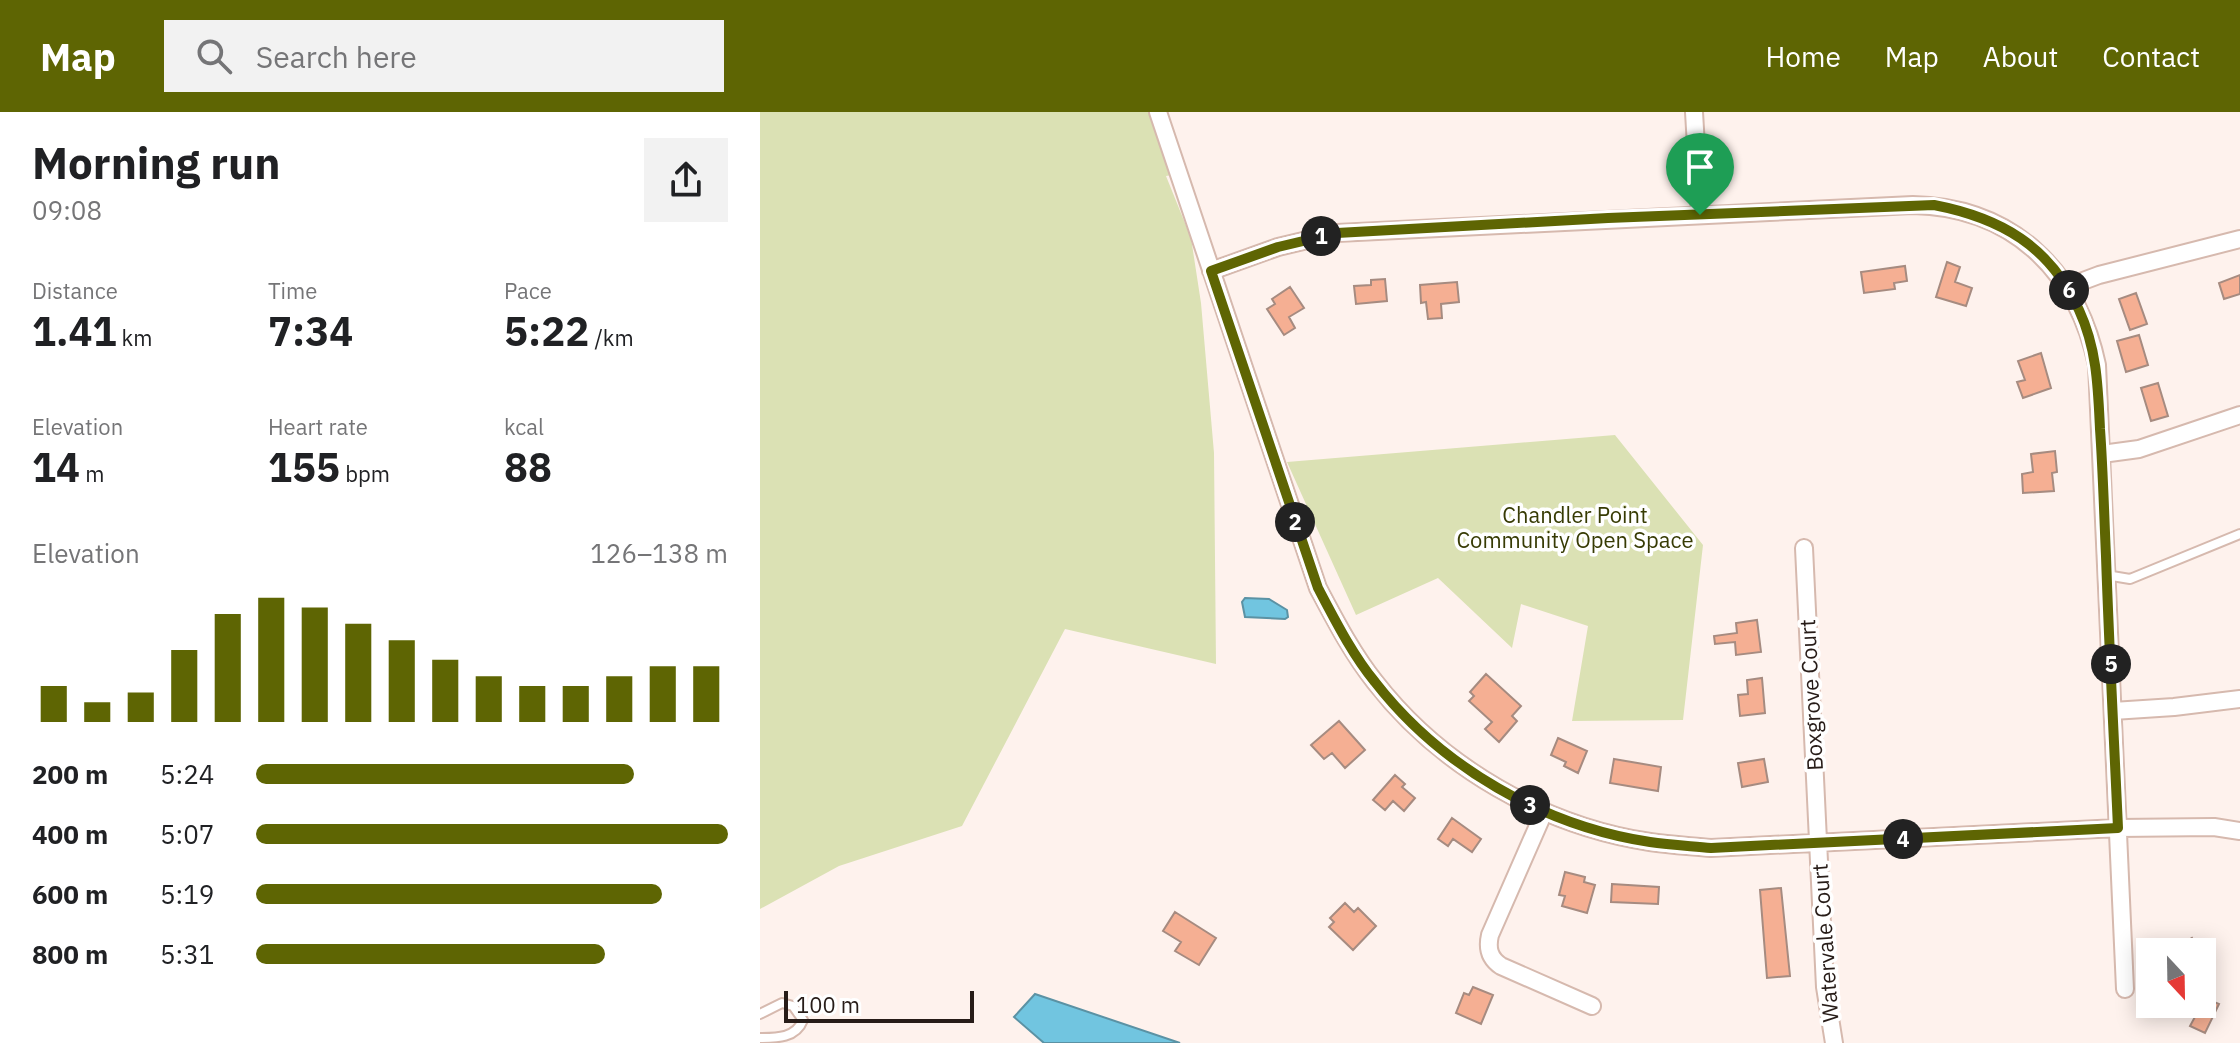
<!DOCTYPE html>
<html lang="en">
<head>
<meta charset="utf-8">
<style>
	body { margin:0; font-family:"IBM Plex Sans",sans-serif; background:#f2f2f2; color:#202124; height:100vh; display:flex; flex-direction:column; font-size:30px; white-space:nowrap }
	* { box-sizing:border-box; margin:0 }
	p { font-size:26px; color:#757577 }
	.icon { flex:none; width:44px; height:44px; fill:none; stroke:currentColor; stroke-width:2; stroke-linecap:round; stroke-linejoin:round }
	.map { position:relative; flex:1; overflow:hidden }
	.panel { display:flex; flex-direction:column; background:#fff; width:760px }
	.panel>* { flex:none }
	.needle { width:52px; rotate:158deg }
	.fabs { position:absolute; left:1376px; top:826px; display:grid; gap:16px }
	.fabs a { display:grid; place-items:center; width:80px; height:80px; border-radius:0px; background:#fff; box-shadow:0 4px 20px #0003; font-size:40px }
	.scale { position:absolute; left:24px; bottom:20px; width:190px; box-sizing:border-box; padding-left:8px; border:4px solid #271c18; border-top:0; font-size:22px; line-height:28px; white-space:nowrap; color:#271c18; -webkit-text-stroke:6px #fff; paint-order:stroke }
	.pin { position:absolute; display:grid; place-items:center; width:68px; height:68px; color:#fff; margin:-82px -34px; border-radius:50% 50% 50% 0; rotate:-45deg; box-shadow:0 0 8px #0007 }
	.pin .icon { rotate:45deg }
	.km { position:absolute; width:40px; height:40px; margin:-20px; border-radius:50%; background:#222; color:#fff; font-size:22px; line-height:40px; text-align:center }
	.round { display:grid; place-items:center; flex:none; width:84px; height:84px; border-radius:0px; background:#f2f2f2 }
	.head { display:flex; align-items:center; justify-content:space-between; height:136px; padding:0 32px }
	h1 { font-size:44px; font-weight:800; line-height:60px }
	.stats { display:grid; grid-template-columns:repeat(3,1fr); gap:12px; height:136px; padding:8px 32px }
	.stats div { display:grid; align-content:center }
	.stats b { font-size:40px; font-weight:800 }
	.stats small { font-size:22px; font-weight:400 }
	.stats p { font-size:22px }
	.chart { height:224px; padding:16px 32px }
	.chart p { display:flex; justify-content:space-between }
	.chart svg { width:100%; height:144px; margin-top:8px; stroke:#5e6503; stroke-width:6 }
	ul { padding:0 32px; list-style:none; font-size:26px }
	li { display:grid; grid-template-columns:128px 96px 1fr; align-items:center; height:60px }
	li i { height:20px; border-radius:10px; background:#5e6503 }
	header { display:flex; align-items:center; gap:48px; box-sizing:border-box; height:112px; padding:0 40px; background:#5e6503; color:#fff }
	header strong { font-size:38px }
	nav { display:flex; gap:44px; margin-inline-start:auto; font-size:28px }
	.search { width:560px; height:72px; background:#f2f2f2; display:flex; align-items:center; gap:20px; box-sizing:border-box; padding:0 28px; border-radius:0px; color:#757577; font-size:30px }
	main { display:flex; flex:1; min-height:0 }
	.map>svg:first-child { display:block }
	.green { fill:#dbe1b4 }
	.water { fill:#71c5e0; stroke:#5b92a4; stroke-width:2 }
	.building { fill:#f5af93; stroke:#a68b80; stroke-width:2 }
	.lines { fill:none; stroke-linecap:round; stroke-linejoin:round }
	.lane-casing { stroke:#d6b9ae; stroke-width:12 }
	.street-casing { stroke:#d6b9ae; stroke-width:20 }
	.lane { stroke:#fff; stroke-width:8 }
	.street { stroke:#fff; stroke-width:16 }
	.route-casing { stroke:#fff; stroke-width:16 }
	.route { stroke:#5e6503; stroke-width:10 }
	.labels { text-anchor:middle; stroke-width:7; stroke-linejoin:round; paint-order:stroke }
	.park-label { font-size:22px; fill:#373b04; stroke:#fff }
	.street-label { font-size:22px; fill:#271c18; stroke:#fff }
</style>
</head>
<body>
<header>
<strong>Map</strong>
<div class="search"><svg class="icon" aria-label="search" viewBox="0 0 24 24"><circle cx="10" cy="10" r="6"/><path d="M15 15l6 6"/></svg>Search here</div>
<nav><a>Home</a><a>Map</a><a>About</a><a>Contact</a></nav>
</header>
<main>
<section class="panel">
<div class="head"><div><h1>Morning run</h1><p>09:08</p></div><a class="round"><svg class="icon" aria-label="share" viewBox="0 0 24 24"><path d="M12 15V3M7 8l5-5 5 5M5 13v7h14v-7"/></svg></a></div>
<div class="stats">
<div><p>Distance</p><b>1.41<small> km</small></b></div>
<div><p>Time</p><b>7:34</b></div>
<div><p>Pace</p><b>5:22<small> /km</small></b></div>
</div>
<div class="stats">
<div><p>Elevation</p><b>14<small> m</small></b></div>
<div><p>Heart rate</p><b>155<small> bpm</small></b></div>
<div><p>kcal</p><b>88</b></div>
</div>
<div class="chart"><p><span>Elevation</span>126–138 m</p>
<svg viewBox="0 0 160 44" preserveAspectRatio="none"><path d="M5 44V33M15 44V38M25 44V35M35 44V22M45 44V11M55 44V6M65 44V9M75 44V14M85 44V19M95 44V25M105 44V30M115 44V33M125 44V33M135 44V30M145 44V27M155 44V27"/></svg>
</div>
<ul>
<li><b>200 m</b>5:24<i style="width:80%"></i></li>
<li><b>400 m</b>5:07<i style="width:100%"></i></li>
<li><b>600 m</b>5:19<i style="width:86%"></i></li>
<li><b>800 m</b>5:31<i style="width:74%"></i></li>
</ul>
</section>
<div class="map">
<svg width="1480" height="931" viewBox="0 0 1480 931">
	<rect width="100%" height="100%" fill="#fef2ed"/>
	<path class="green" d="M0,0H409L400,4L418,62L406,64L431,126L441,191L454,341L456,552L305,517L202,714L79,754L0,797Z
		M855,323L943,433L923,608L812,609L828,514L761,492L752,536L678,466L596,503L527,350Z"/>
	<path class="water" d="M485,486L509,487L527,498L528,505L525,507L485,505L482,490Z
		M275,882L420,931H284L254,905Z"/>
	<path class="building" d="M1187,150L1200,155L1195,170L1212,176L1206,194L1176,185Z
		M1145,154L1147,169L1134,171L1135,177L1104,181L1101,160Z
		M1480,163V182L1464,187L1459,171Z
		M625,167L627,189L596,192L594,174L611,173V168Z
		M697,170L699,190L681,192L682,206L668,207L666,190L661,191L660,173Z
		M530,175L544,196L529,205L535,216L524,223L507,197L515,192L512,187Z
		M1376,181L1387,212L1370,218L1359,187Z
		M1379,223L1388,253L1366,260L1357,229Z
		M1281,241L1291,276L1263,286L1257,270L1265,268L1258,249Z
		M1398,271L1408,304L1391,309L1381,276Z
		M1295,339L1297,360L1292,361L1294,379L1263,381L1262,362L1273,360L1271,342Z
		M997,508L1001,540L976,543L975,530L955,532L954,524L977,521L976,511Z
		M726,562L761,594L752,604L757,609L739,630L725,617L732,610L709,589L714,584L710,580Z
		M1002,566L1005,601L980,604L978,583L988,582L987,568Z
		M579,609L605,638L585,656L572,641L564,647L551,633Z
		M798,626L827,639L818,661L804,654L806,650L791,643Z
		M854,647L901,655L898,679L850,671Z
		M1004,647L1008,670L982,675L978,651Z
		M635,663L645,672L642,675L655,686L644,699L633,689L625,698L613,688Z
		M692,706L721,727L712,740L693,727L688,734L678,727Z
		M805,760L825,765L824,770L835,773L827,801L802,794L805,784L799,783Z
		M852,772L899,775L898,792L851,790Z
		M1021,776L1030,864L1007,866L1000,778Z
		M585,791L594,800L598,796L616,814L593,838L569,815L574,810L570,806Z
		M415,800L456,826L439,853L415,839L421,830L403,819Z
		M1432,826L1441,840H1410Z
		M713,875L733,883L721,912L696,901L704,881L709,883Z
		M1442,885L1459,892L1445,921L1430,914L1442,892Z"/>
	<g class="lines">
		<defs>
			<path id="lane" d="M1346,463L1370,467L1480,422
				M0,902L22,891L33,894L43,908C36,926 17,926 0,926"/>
			<path id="street" d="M398,0L558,476C575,508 592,541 615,570C681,655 784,714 890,730C910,733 931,734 951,736L1358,716L1454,715L1480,719
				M934,0L940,103
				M451,159L518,135L577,121L1153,93C1252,95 1317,158 1337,253L1365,877
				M1307,175L1339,163L1480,127
				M1342,342L1379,337L1480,303
				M1044,436L1065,875L1074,931
				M1353,599L1414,595L1480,587
				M784,700L730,823C727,836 729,846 741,854L832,894"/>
		</defs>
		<use href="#lane" class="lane-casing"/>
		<use href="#street" class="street-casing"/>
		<use href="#lane" class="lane"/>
		<use href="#street" class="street"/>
	</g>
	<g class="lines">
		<defs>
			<path id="route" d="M1174,93C1241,106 1290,134 1319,198C1337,237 1338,275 1340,317C1343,359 1344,401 1346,444C1349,535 1354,626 1358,716L951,736C931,734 910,733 890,730C784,714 681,655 615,570C592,542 575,508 558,476L451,159L518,135L577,121L848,106Z"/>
		</defs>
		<use href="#route" class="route-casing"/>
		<use href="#route" class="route"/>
	</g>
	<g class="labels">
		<g class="park-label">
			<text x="815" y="411">Chandler Point<tspan x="815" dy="25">Community Open Space</tspan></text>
		</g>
		<g class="street-label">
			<text transform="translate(1051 583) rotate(-93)" y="8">Boxgrove Court</text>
			<text transform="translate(1065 831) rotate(-94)" y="8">Watervale Court</text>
		</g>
	</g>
</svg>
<div class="fabs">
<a><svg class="needle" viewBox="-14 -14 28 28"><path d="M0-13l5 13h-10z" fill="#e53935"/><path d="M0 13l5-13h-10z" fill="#757577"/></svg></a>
</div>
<div class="scale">100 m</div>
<div class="pin" style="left:940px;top:103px;background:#1e9e55"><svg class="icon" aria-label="arrive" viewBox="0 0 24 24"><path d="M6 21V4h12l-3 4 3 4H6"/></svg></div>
<b class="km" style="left:561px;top:124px">1</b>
<b class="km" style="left:535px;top:410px">2</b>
<b class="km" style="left:770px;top:693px">3</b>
<b class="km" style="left:1143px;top:727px">4</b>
<b class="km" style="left:1351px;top:552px">5</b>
<b class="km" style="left:1309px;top:178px">6</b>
</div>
</main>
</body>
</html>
